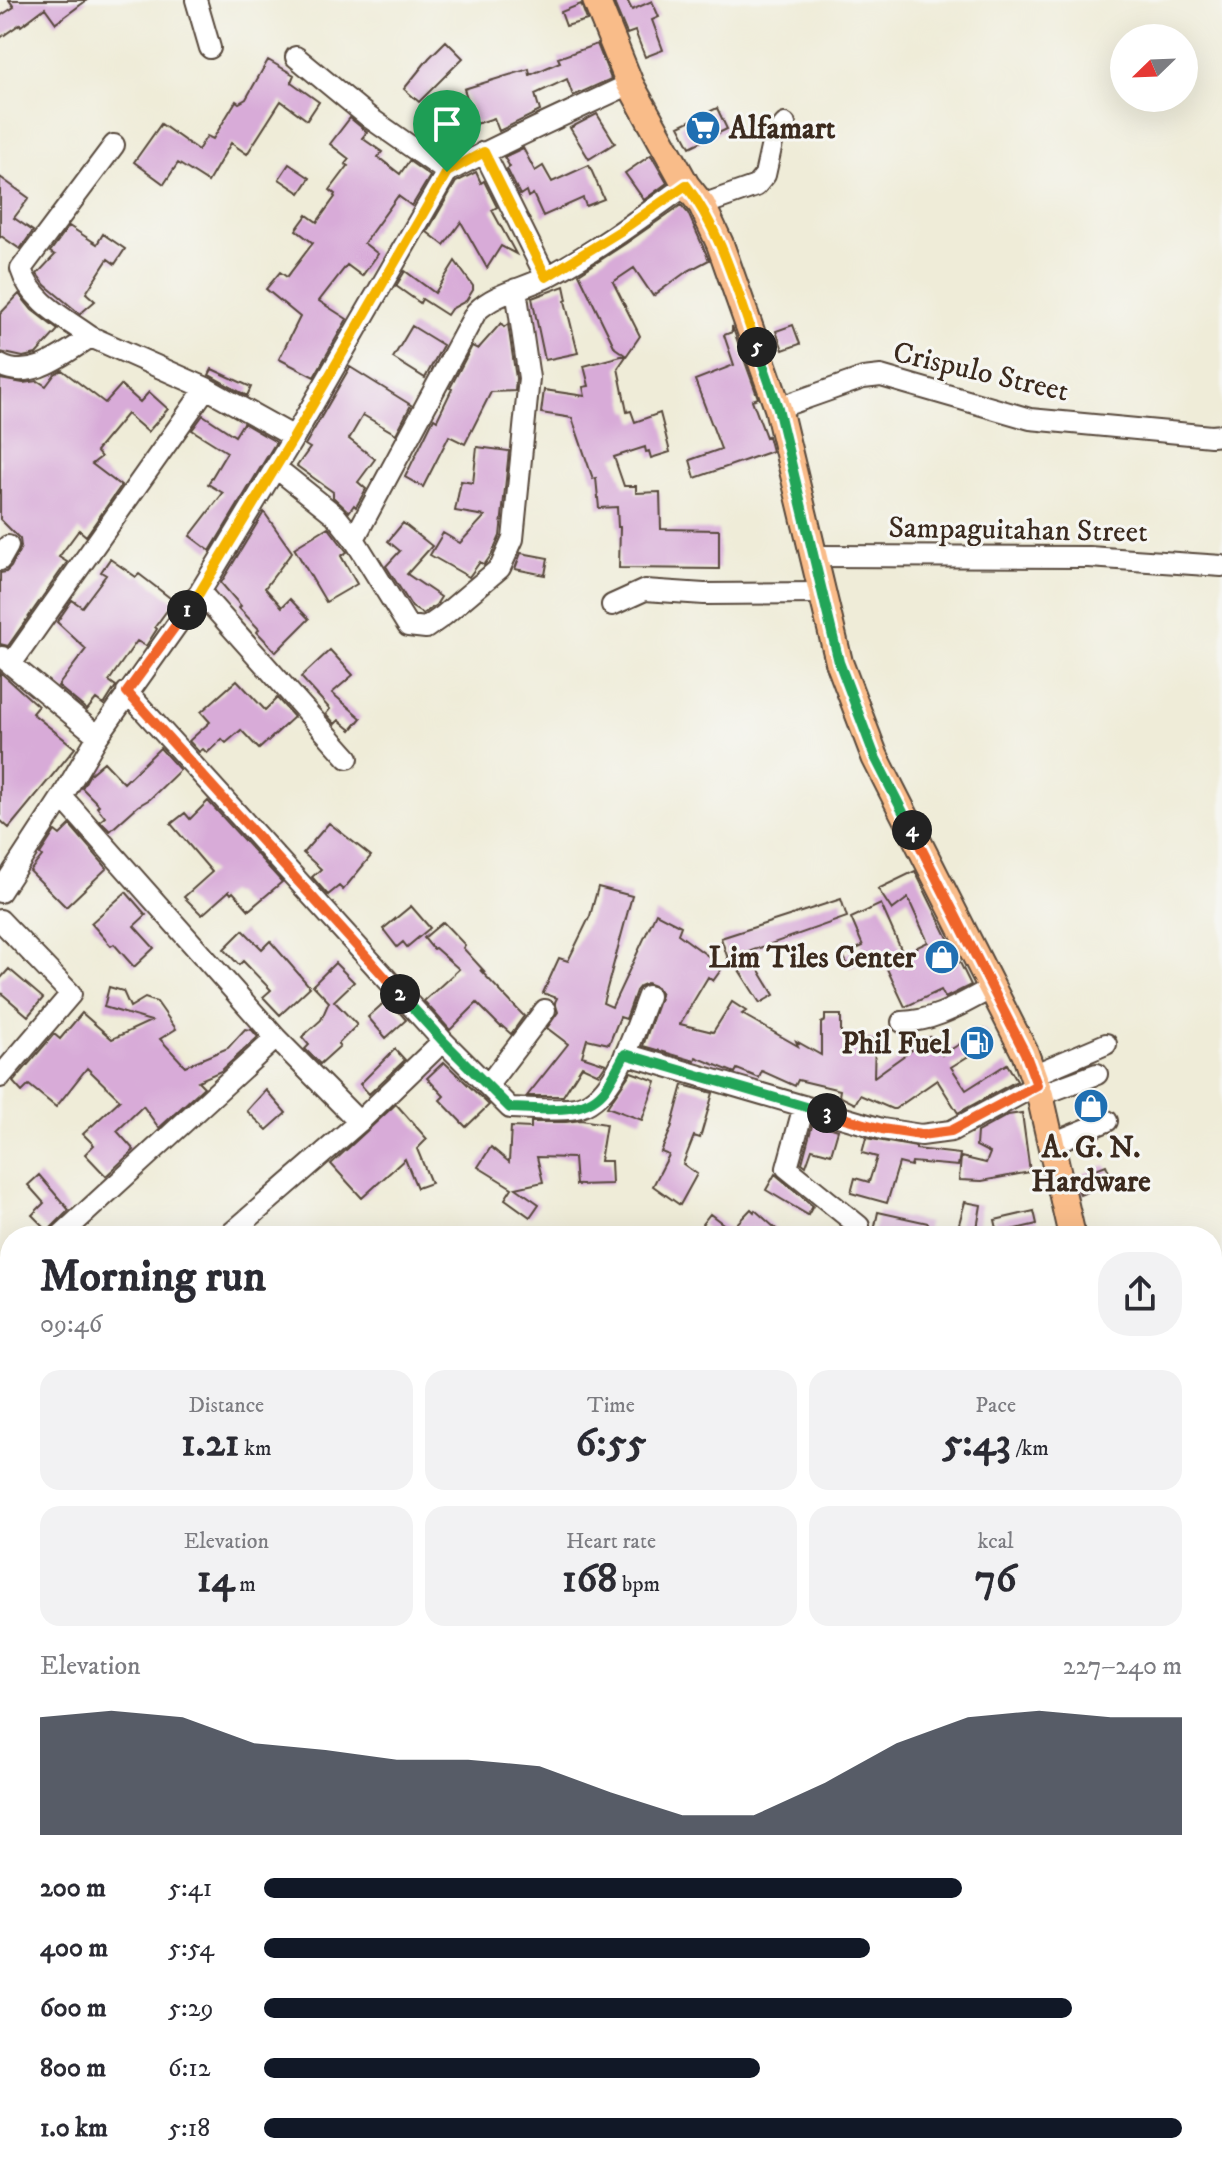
<!DOCTYPE html>
<html lang="en">
<head>
<meta charset="utf-8">
<style>
	body { margin:0; font-family:"IM FELL DW Pica",serif; background:#f2f2f3; color:#2b2b33; height:100vh; display:flex; flex-direction:column; font-size:30px; white-space:nowrap }
	* { box-sizing:border-box; margin:0 }
	p { font-size:26px; color:#7c7c81 }
	.icon { flex:none; width:44px; height:44px; fill:none; stroke:currentColor; stroke-width:2; stroke-linecap:round; stroke-linejoin:round }
	.map { position:relative; flex:1; overflow:hidden }
	.details { position:absolute; left:0px; top:1226px; width:1222px; height:950px; display:flex; flex-direction:column; background:#fff; border-radius:32px 32px 0 0; box-shadow:0 8px 32px #0002 }
	.details>* { flex:none }
	.needle { width:52px; rotate:247deg }
	.tools { position:absolute; left:1110px; top:24px; display:grid; gap:16px }
	.tools a { display:grid; place-items:center; width:88px; height:88px; border-radius:50%; background:#fff; box-shadow:0 8px 32px #0002; font-size:40px }
	.pin { position:absolute; display:grid; place-items:center; width:68px; height:68px; color:#fff; margin:-82px -34px; border-radius:50% 50% 50% 0; rotate:-45deg; box-shadow:0 0 8px #0007 }
	.pin .icon { rotate:45deg }
	.km { position:absolute; width:40px; height:40px; margin:-20px; border-radius:50%; background:#222; color:#fff; font-size:22px; line-height:40px; text-align:center }
	.round { display:grid; place-items:center; flex:none; width:84px; height:84px; border-radius:32px; background:#f2f2f3 }
	.headline { display:flex; align-items:center; justify-content:space-between; height:136px; padding:0 40px }
	h1 { font-size:44px; font-weight:800; line-height:60px }
	.metrics { display:grid; grid-template-columns:repeat(3,1fr); gap:12px; height:136px; padding:8px 40px }
	.metrics div { display:grid; align-content:center; border-radius:20px; background:#f2f2f3; text-align:center }
	.metrics b { font-size:40px; font-weight:800 }
	.metrics small { font-size:22px; font-weight:400 }
	.metrics p { font-size:22px }
	.chart { height:224px; padding:16px 40px }
	.chart p { display:flex; justify-content:space-between }
	.chart svg { width:100%; height:144px; margin-top:8px; fill:#111827; opacity:.7 }
	ul { padding:0 40px; list-style:none; font-size:26px }
	li { display:grid; grid-template-columns:128px 96px 1fr; align-items:center; height:60px }
	li i { height:20px; border-radius:10px; background:#111827 }
	.map>svg:first-child { display:block }
	.building { fill:#d8abd8 }
	.lines { fill:none; stroke-linecap:round; stroke-linejoin:round }
	.minor-casing { stroke:#56473a; stroke-width:24 }
	.major-casing { stroke:#56473a; stroke-width:30 }
	.minor { stroke:#fff; stroke-width:20 }
	.major { stroke:#f9bc89; stroke-width:26 }
	.split-1-casing { stroke:#fff; stroke-width:16 }
	.split-2-casing { stroke:#fff; stroke-width:16 }
	.split-3-casing { stroke:#fff; stroke-width:16 }
	.split-4-casing { stroke:#fff; stroke-width:16 }
	.split-5-casing { stroke:#fff; stroke-width:16 }
	.split-6-casing { stroke:#fff; stroke-width:16 }
	.split-1 { stroke:#f5b400; stroke-width:10 }
	.split-2 { stroke:#f0652b; stroke-width:10 }
	.split-3 { stroke:#22a559; stroke-width:10 }
	.split-4 { stroke:#f0652b; stroke-width:10 }
	.split-5 { stroke:#22a559; stroke-width:10 }
	.split-6 { stroke:#f5b400; stroke-width:10 }
	.labels { text-anchor:middle; stroke-width:6; stroke-linejoin:round; paint-order:stroke }
	.poi-label { font-size:30px; font-weight:bold; fill:#3b2a1e; stroke:#f6f6f2; text-anchor:end }
	.street-label { font-size:30px; fill:#3b2a1e; stroke:#f6f6f2 }
</style>
</head>
<body>
<div class="map">
<svg width="1222" height="2175" viewBox="0 0 1222 2175">
	<rect width="100%" height="100%" fill="#f6f6f2"/>
	<filter id="ink" filterUnits="userSpaceOnUse"><feTurbulence type="fractalNoise" baseFrequency=".0125" numOctaves="2"/><feDisplacementMap in="SourceGraphic" scale="16" xChannelSelector="R" yChannelSelector="G"/><feConvolveMatrix kernelMatrix="1 2 1 2 8 2 1 2 1" color-interpolation-filters="sRGB"/></filter>
	<filter id="wash" filterUnits="userSpaceOnUse"><feTurbulence type="fractalNoise" baseFrequency=".006" numOctaves="4" result="noise"/><feDisplacementMap in="SourceGraphic" scale="32" xChannelSelector="R" yChannelSelector="G"/><feGaussianBlur stdDeviation="1.8" result="paint"/><feColorMatrix in="noise" values="0 0 0 0 0 0 0 0 0 0 0 0 0 0 0 0 0 1.4 0 .05"/><feComposite in="paint" operator="in"/></filter>
	<g filter="url(#wash)">
		<rect width="100%" height="100%" fill="#efecd8"/>
		<g id="blocks">
			<path class="building" d="M9,0H87L56,23L45,8L21,26L20,24L0,38V16L14,7Z
				M621,0H627L632,10L652,1L659,17L652,20L663,50L645,57L635,31L627,34L614,3Z
				M581,4L587,20L566,26L561,12Z
				M446,41L463,58L419,102L404,89L429,58Z
				M597,44L611,79L573,96L567,79L535,94L540,111L499,131L494,118L476,124L464,89L529,69L530,75L560,62L558,58Z
				M268,60L294,75L291,82L319,102L307,120L281,101L247,154L231,143L208,182L178,163L164,184L134,162L161,124L198,150L207,136L213,139L236,101L239,103L246,99Z
				M440,108L473,138L463,142L465,148L448,157L424,140L429,135L422,128Z
				M717,108L727,129L690,147L679,126Z
				M597,114L615,143L589,159L570,128Z
				M350,118L367,132L362,138L382,152L378,157L400,174L409,161L430,176L412,206L398,196L364,243L378,254L362,276L347,265L319,301L347,319L314,377L279,359L300,317L266,289L280,272L287,277L313,243L296,230L307,215L317,222L335,197L334,196L335,194L330,190L348,166L345,164L349,159L330,144Z
				M523,148L535,171L543,166L552,182L589,165L604,199L586,206L583,198L543,216L533,194L528,197L526,191L520,195L507,169L510,167L504,157Z
				M651,155L667,183L644,200L625,173Z
				M289,164L310,178L300,193L279,179Z
				M476,172L481,183L484,181L497,207L492,210L516,254L501,246L487,268L461,222L444,245L427,232L456,182Z
				M0,177L29,198L14,218L33,231L20,249L1,236L0,238Z
				M681,205L688,213L709,260L686,272L653,296L634,268L613,282L640,336L618,368L627,412L631,411L635,422L660,413L670,452L651,458L649,451L646,452L645,447L614,457L624,486H636V493L660,492L661,529L719,530V569L619,568L620,527H618L617,507L599,508L596,478L593,479L572,418L541,413L544,390L585,396L583,387L589,386L584,366L625,355L615,348L579,274L625,244Z
				M69,226L97,244L103,234L125,249L115,264L108,259L86,293L95,301L80,314L45,285L37,274L55,255L50,252Z
				M455,261L473,286V290L466,301L451,309L447,315L422,299L420,303L396,286L405,271L435,293Z
				M564,286L567,300L565,301L578,353L545,360L532,298Z
				M19,294L32,310L58,330L36,354L23,357L0,352V314Z
				M501,323L504,327L508,324L516,378L515,391L491,392L465,444L449,436L423,487L405,477L434,418L437,420L452,389L450,388L472,346L478,349Z
				M793,325L800,344L783,350L776,331Z
				M412,326L443,345L425,378L393,358Z
				M732,326L758,398L752,400L766,437L768,436L772,451L695,478L690,460L721,449L695,380L734,365L724,335L732,332Z
				M350,367L411,405L396,434L363,415L349,439L375,459L358,482L366,489L356,507L354,505L349,512L333,497V492L297,466L310,448L305,445Z
				M212,369L251,387L247,396L209,375Z
				M62,370L105,403L121,385L140,402L149,392L168,409L148,432L127,414L96,451L101,457L92,464L121,486L86,536L79,530L59,557L67,562L8,646L0,644V573L6,572L11,567L21,547L20,539L0,519V379L23,383L38,381L46,386L55,374Z
				M203,415L235,436L243,423L276,442L210,551L190,536L223,493L208,484L227,452L192,430Z
				M477,447L509,451L500,536L492,554L484,565L480,562L469,577L430,555L443,533L460,543L485,516L455,511L461,481L473,483Z
				M264,512L292,552L265,588L282,607L290,599L309,619L276,652L257,632L259,629L239,608L241,606L221,583Z
				M403,523L432,546L407,574L441,597L436,605L423,614L412,607L386,566L400,551L388,541Z
				M328,527L347,552L341,556L357,584L326,602L294,548Z
				M521,553L548,558L545,575L515,569Z
				M110,559L136,577L139,574L174,601L155,627L157,629L146,646L137,641L115,672L109,681L116,686L104,705L96,699L87,710L58,686L86,649L57,622L72,600L82,607L106,575L101,572Z
				M330,650L353,675L332,693L361,718L351,730L339,720L335,724L326,714L330,709L301,677Z
				M0,672L38,706L32,713L75,748L9,828L0,820Z
				M237,680L265,710L277,698L294,717L259,749L241,730L226,743L222,739L207,753L203,749L199,752L189,741L210,722L201,712Z
				M160,748L180,770L150,799L138,806L110,831L100,821L105,817L97,807L99,805L82,788L90,774L104,762L124,783Z
				M208,801L282,882L249,910L233,892L231,894L229,891L202,915L184,897L212,872L171,824L185,813L190,819Z
				M329,823L371,856L343,890L339,886L328,895L312,877L321,869L303,853Z
				M70,825L107,868L66,907L30,871L42,856L40,854L55,831L60,835Z
				M915,871L971,985L945,998L941,990L905,1007L881,956L849,968L843,955L863,946L851,918L881,904L903,954L928,942L908,898L892,910L878,889Z
				M598,887L632,896L603,1003L612,1007L656,913L681,926L678,934L723,967L713,981L708,977L680,1024L713,1032L732,1002L746,1011L742,1014L798,1046L796,1041L821,1055V1023L825,1021V1015H841V1038L875,1039L874,1077L930,1037L942,1055L984,1029L991,1042L951,1067L966,1090L1007,1064L1017,1081L958,1113L937,1080L895,1109H892L860,1095L855,1104L839,1096L840,1090L798,1080L795,1086L762,1071L759,1078L737,1069L735,1073L696,1057L695,1061L643,1046L661,995L657,987L647,983L640,986L636,991L626,1019L620,1017L609,1044L587,1039L582,1056L606,1064L599,1074L582,1066L563,1096H527L568,1044L547,1028L558,1012L555,1002L557,998L543,993L559,958L568,961L590,916Z
				M126,892L146,915L134,926L154,948L134,967L114,944L111,946L91,923Z
				M841,899L847,917L748,952L774,995L760,1003L730,956L728,959L721,938Z
				M411,906L430,928L407,947L403,942L397,947L383,929Z
				M443,922L465,945L463,948L485,972L480,970L524,1016L511,1034L502,1026L501,1027L477,1003L450,1030L424,1001L459,969L435,948L433,949L424,938Z
				M243,930L262,949L270,941L310,987L280,1015L263,997L271,990L243,961L239,965L224,949Z
				M335,963L354,982L334,1001L357,1025L338,1044L340,1046L320,1064L305,1049L309,1045L302,1037L321,1020L329,1002L313,985Z
				M9,969L43,998L28,1016L0,992V979Z
				M109,987L123,991L130,1007L145,998L157,1002L176,1029L160,1039L185,1066L228,1048L245,1029L252,1030L258,1037L221,1071L198,1081L204,1087L159,1128L143,1106L117,1131L134,1150L106,1176L85,1154L94,1145L83,1134L120,1100L87,1068L56,1107L29,1085L22,1092L13,1082L54,1034L60,1039L82,1013L112,1039L151,1021L104,1007Z
				M388,999L406,1020L386,1038L368,1017Z
				M395,1049L405,1060L369,1094L360,1084Z
				M444,1062L489,1105L466,1127L440,1100L444,1096L427,1078Z
				M631,1072L656,1081L642,1120L607,1107Z
				M683,1085L713,1093L700,1138L694,1136L683,1164L697,1174L680,1205L653,1186L669,1155L661,1152L671,1129Z
				M266,1090L286,1113L267,1130L247,1111Z
				M396,1104L427,1139L417,1149L431,1183L417,1188L405,1159L362,1198L331,1164Z
				M1022,1113L1030,1172L982,1181L959,1180L961,1157L986,1163L990,1153L976,1146L977,1132L1008,1115Z
				M581,1120L606,1124L600,1161H611L612,1184L576,1185L574,1158L537,1157L543,1182L516,1188L539,1204L530,1217L505,1199L512,1188L478,1167L491,1147L509,1162L511,1127L531,1128V1122H566Z
				M813,1122L838,1130L831,1154L812,1149L806,1166L802,1163Z
				M866,1138L916,1147V1149L960,1154L958,1166L912,1162L911,1166L899,1163L887,1203L851,1193L855,1178L869,1182L877,1157L862,1153Z
				M1106,1165L1113,1182L1080,1195L1075,1177Z
				M775,1174L813,1206L808,1215L766,1190Z
				M39,1175L69,1210L48,1231L32,1215L44,1203L28,1185Z
				M965,1202L981,1205L976,1235L957,1231Z
				M751,1209L754,1212L755,1210L784,1236H716L702,1224L710,1214L731,1230Z
				M1034,1211L1037,1224L998,1233L995,1220Z
				M878,1212L928,1223L926,1236H873Z"/>
		</g>
	</g>
	<g filter="url(#ink)">
		<use href="#blocks" fill-opacity="0" stroke="#56473a" stroke-width="2"/>
		<g class="lines">
			<defs>
				<path id="minor" d="M196,0L210,48
					M296,57L370,118L447,172
					M484,152L546,277
					M702,205L756,186L765,175L773,139L785,124
					M91,337C65,318 31,302 21,269L114,145
					M0,365C32,382 64,353 91,337L206,388
					M778,408L863,378L881,376L1030,419L1211,436L1222,435
					M275,467L335,515L354,539L476,312C495,293 523,289 547,277C595,252 642,217 686,185
					M354,539L408,626L426,628L443,616L500,568L513,539L529,378L516,289
					M813,556L1089,557L1222,566
					M0,560L8,546
					M200,592L348,758
					M612,605L645,590L704,594L821,593
					M2,657L98,736
					M11,664L206,388L294,437
					M127,692L443,1041L510,1108C528,1108 565,1112 580,1107C617,1095 635,1029 648,996
					M62,797L276,1038L359,1122
					M0,892L62,797L98,736L200,592L294,437L447,172C507,140 569,113 630,84
					M0,920L71,994L0,1077
					M902,1022C936,1021 961,1004 992,988
					M625,1054L882,1129L921,1135L951,1131L1037,1085
					M1033,1075L1106,1044
					M488,1085L545,1010
					M1040,1095L1097,1074
					M804,1106L787,1168L859,1226
					M1050,1144L1107,1121
					M60,1236L276,1038
					M228,1236L359,1122L443,1041
					M0,1296L10,1286
					M0,1516L10,1520
					M1212,1589L1222,1584
					M0,1750L10,1752
					M1212,1885L1222,1883
					M1212,2143L1222,2139
					M1137,2175L1158,2166"/>
				<path id="major" d="M596,0L630,84L686,185L702,205L720,244L778,408L839,662L875,757L1025,1053L1040,1095L1072,1236
					M1212,1795L1222,1829"/>
			</defs>
			<use href="#minor" class="minor-casing"/>
			<use href="#major" class="major-casing"/>
			<use href="#minor" class="minor"/>
			<use href="#major" class="major"/>
		</g>
	</g>
	<g class="lines" filter="url(#ink)">
		<defs>
			<path id="split-1" d="M187,610L200,592L294,437L447,172"/>
			<path id="split-2" d="M187,610L127,692L400,994"/>
			<path id="split-3" d="M400,994L443,1041L510,1108C542,1108 585,1117 606,1088C613,1077 619,1065 625,1054L827,1113"/>
			<path id="split-4" d="M827,1113L882,1129L921,1135L951,1131L1037,1085L1025,1053L912,830"/>
			<path id="split-5" d="M757,347L778,408L839,662L875,757L912,830"/>
			<path id="split-6" d="M447,172L484,152L546,277L622,230L686,185C722,232 737,292 757,347"/>
		</defs>
		<use href="#split-1" class="split-1-casing"/>
		<use href="#split-2" class="split-2-casing"/>
		<use href="#split-3" class="split-3-casing"/>
		<use href="#split-4" class="split-4-casing"/>
		<use href="#split-5" class="split-5-casing"/>
		<use href="#split-6" class="split-6-casing"/>
		<use href="#split-1" class="split-1"/>
		<use href="#split-2" class="split-2"/>
		<use href="#split-3" class="split-3"/>
		<use href="#split-4" class="split-4"/>
		<use href="#split-5" class="split-5"/>
		<use href="#split-6" class="split-6"/>
	</g>
	<defs>
		<symbol id="supermarket-disc" viewBox="-11 -11 22 22"><circle r="9.5" fill="#1f6fb2" stroke="#f6f6f2"/><path d="M-6-5.5h2.5l.6 2H6L4.5 2H-2.5L-4.4-4H-6ZM-1.5 3.2a1.3 1.3 0 1 0 .1 0ZM3 3.2a1.3 1.3 0 1 0 .1 0Z" fill="#fff"/></symbol>
		<symbol id="shop-disc" viewBox="-11 -11 22 22"><circle r="9.5" fill="#1f6fb2" stroke="#f6f6f2"/><path d="M-5-2.5h2.3a2.7 3.5 0 0 1 5.4 0H5L5.5 6h-11ZM-1.5-2.5h3a1.5 2.3 0 0 0-3 0Z" fill="#fff"/></symbol>
		<symbol id="fuel-disc" viewBox="-11 -11 22 22"><circle r="9.5" fill="#1f6fb2" stroke="#f6f6f2"/><path d="M-5.5-6h7V0h2V4h1.3V-2.5L3-4.5l.8-.8L6-3V5H2.5V1h-1V6h-7ZM-4.2-4.7v3.2H.2V-4.7Z" fill="#fff"/></symbol>
	</defs>
	<g fill-rule="evenodd">
		<use href="#supermarket-disc" x="683" y="108" width="40" height="40"/>
		<use href="#shop-disc" x="922" y="937" width="40" height="40"/>
		<use href="#fuel-disc" x="957" y="1023" width="40" height="40"/>
		<use href="#shop-disc" x="1071" y="1086" width="40" height="40"/>
	</g>
	<g class="labels">
		<g class="poi-label">
			<text x="729" y="138" text-anchor="start">Alfamart</text>
			<text x="916" y="967">Lim Tiles Center</text>
			<text x="951" y="1053">Phil Fuel</text>
			<text x="1091" y="1157" text-anchor="middle">A. G. N.<tspan x="1091" dy="34">Hardware</tspan></text>
		</g>
		<g class="street-label">
			<text transform="translate(981 371) rotate(13)" y="10">Crispulo Street</text>
			<text transform="translate(1018 529) rotate(1)" y="10">Sampaguitahan Street</text>
		</g>
	</g>
</svg>
<div class="tools">
<a><svg class="needle" viewBox="-14 -14 28 28"><path d="M0-13l5 13h-10z" fill="#e53935"/><path d="M0 13l5-13h-10z" fill="#7c7c81"/></svg></a>
</div>
<div class="pin" style="left:447px;top:172px;background:#1e9e55"><svg class="icon" aria-label="arrive" viewBox="0 0 24 24"><path d="M6 21V4h12l-3 4 3 4H6"/></svg></div>
<b class="km" style="left:187px;top:610px">1</b>
<b class="km" style="left:400px;top:994px">2</b>
<b class="km" style="left:827px;top:1113px">3</b>
<b class="km" style="left:912px;top:830px">4</b>
<b class="km" style="left:757px;top:347px">5</b>
<section class="details">
<div class="headline"><div><h1>Morning run</h1><p>09:46</p></div><a class="round"><svg class="icon" aria-label="share" viewBox="0 0 24 24"><path d="M12 15V3M7 8l5-5 5 5M5 13v7h14v-7"/></svg></a></div>
<div class="metrics">
<div><p>Distance</p><b>1.21<small> km</small></b></div>
<div><p>Time</p><b>6:55</b></div>
<div><p>Pace</p><b>5:43<small> /km</small></b></div>
</div>
<div class="metrics">
<div><p>Elevation</p><b>14<small> m</small></b></div>
<div><p>Heart rate</p><b>168<small> bpm</small></b></div>
<div><p>kcal</p><b>76</b></div>
</div>
<div class="chart"><p><span>Elevation</span>227–240 m</p>
<svg viewBox="0 0 160 44" preserveAspectRatio="none"><path d="M0 44V8L10 6L20 8L30 16L40 18L50 21L60 21L70 23L80 31L90 38L100 38L110 28L120 16L130 8L140 6L150 8L160 8V44z"/></svg>
</div>
<ul>
<li><b>200 m</b>5:41<i style="width:76%"></i></li>
<li><b>400 m</b>5:54<i style="width:66%"></i></li>
<li><b>600 m</b>5:29<i style="width:88%"></i></li>
<li><b>800 m</b>6:12<i style="width:54%"></i></li>
<li><b>1.0 km</b>5:18<i style="width:100%"></i></li>
</ul>
</section>
</div>
</body>
</html>
